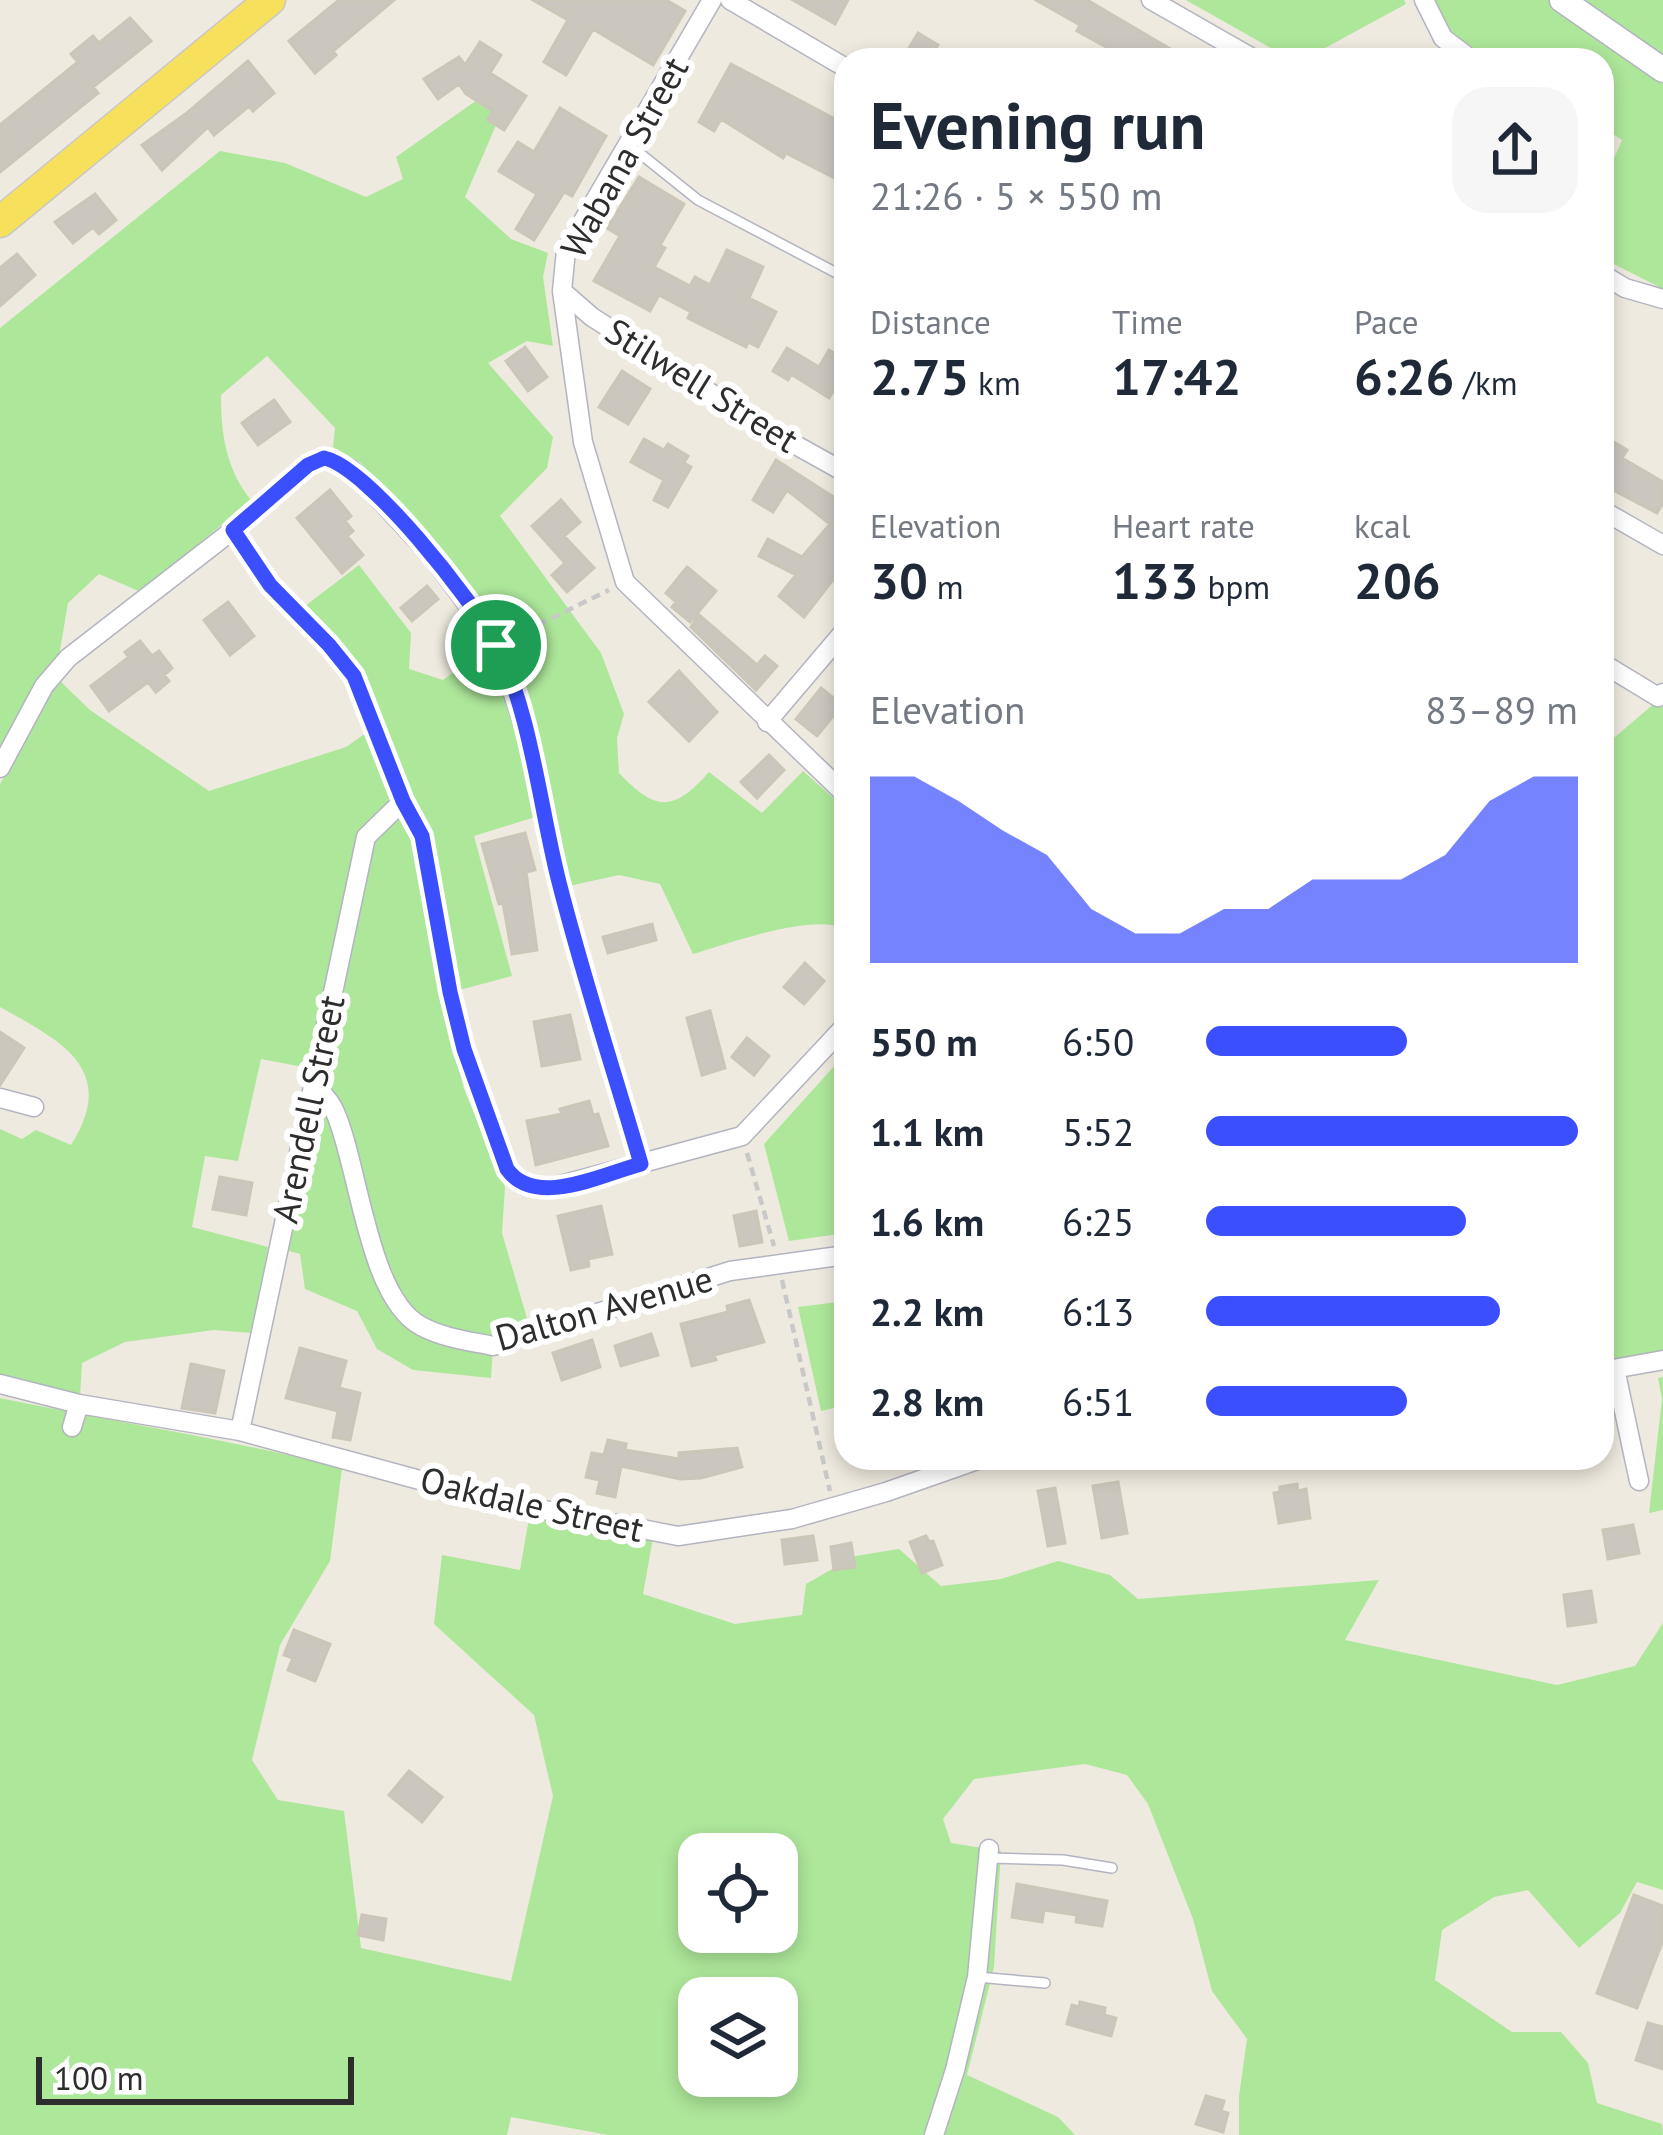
<!DOCTYPE html>
<html lang="en">
<head>
<meta charset="utf-8">
<style>
	body { margin:0; font-family:"PT Sans",sans-serif; background:#f6f6f7; color:#1f2937; height:100vh; display:flex; flex-direction:column; font-size:45px; white-space:nowrap }
	* { box-sizing:border-box; margin:0 }
	p { font-size:39px; color:#747a83 }
	.icon { flex:none; width:66px; height:66px; fill:none; stroke:currentColor; stroke-width:2; stroke-linecap:round; stroke-linejoin:round }
	.map { position:relative; flex:1; overflow:hidden }
	.panel { position:absolute; left:834px; top:48px; width:780px; height:1422px; display:flex; flex-direction:column; background:#fff; border-radius:36px; box-shadow:0 6px 18px #0003 }
	.panel>* { flex:none }
	.fabs { position:absolute; left:678px; top:1833px; display:grid; gap:24px }
	.fabs a { display:grid; place-items:center; width:120px; height:120px; border-radius:24px; background:#fff; box-shadow:0 6px 18px #0003; font-size:60px }
	.scale { position:absolute; left:36px; bottom:30px; width:318px; box-sizing:border-box; padding-left:12px; border:6px solid #2d2d2d; border-top:0; font-size:33px; line-height:42px; white-space:nowrap; color:#2d2d2d; -webkit-text-stroke:9px #fff; paint-order:stroke }
	.pin { position:absolute; display:grid; place-items:center; width:102px; height:102px; color:#fff; margin:-51px; border:6px solid #fff; border-radius:50%; box-shadow:0 3px 12px #0007 }
	.round { display:grid; place-items:center; flex:none; width:126px; height:126px; border-radius:36px; background:#f6f6f7 }
	.overview { display:flex; align-items:center; justify-content:space-between; height:204px; padding:0 36px }
	h1 { font-size:66px; font-weight:700; line-height:90px }
	.figures { display:grid; grid-template-columns:repeat(3,1fr); gap:18px; height:204px; padding:12px 36px }
	.figures div { display:grid; align-content:center }
	.figures b { font-size:51px; font-weight:700 }
	.figures small { font-size:33px; font-weight:400 }
	.figures p { font-size:33px }
	.chart { height:336px; padding:24px 36px }
	.chart p { display:flex; justify-content:space-between }
	.chart svg { width:100%; height:216px; margin-top:12px; fill:#3c4fff; opacity:.7 }
	ul { padding:0 36px; list-style:none; font-size:39px }
	li { display:grid; grid-template-columns:192px 144px 1fr; align-items:center; height:90px }
	li i { height:30px; border-radius:15px; background:#3c4fff }
	.map>svg:first-child { display:block }
	.green { fill:#ade79a; fill-rule:evenodd }
	.building { fill:#cbc6be; stroke:#cbc6b8; stroke-width:3 }
	.lines { fill:none; stroke-linecap:round; stroke-linejoin:round }
	.service-casing { stroke:#b3b4c1; stroke-width:12 }
	.minor-casing { stroke:#b3b4c1; stroke-width:21 }
	.tertiary-casing { stroke:#b3b4c1; stroke-width:27 }
	.primary-casing { stroke:#c8c8c8; stroke-width:33 }
	.path { stroke:#c8c8c8; stroke-width:4.5; stroke-dasharray:9 6; stroke-linecap:butt }
	.service { stroke:#fff; stroke-width:9 }
	.minor { stroke:#fff; stroke-width:18 }
	.tertiary { stroke:#fff; stroke-width:24 }
	.primary { stroke:#f7e15c; stroke-width:30 }
	.route-casing { stroke:#fff; stroke-width:24 }
	.route { stroke:#3c4fff; stroke-width:15 }
	.labels { text-anchor:middle; stroke-width:12; stroke-linejoin:round; paint-order:stroke }
	.street-label { font-size:36px; fill:#2d2d2d; stroke:#fff }
</style>
</head>
<body>
<div class="map">
<svg width="1663" height="2135" viewBox="0 0 1663 2135">
	<rect width="100%" height="100%" fill="#efeadf"/>
	<path class="green" d="M1186,0H1404L1406,4L1303,60H1292Z
		M1434,0H1663V289L1602,258V186L1622,140L1602,127V60H1493L1454,36Z
		M487,93L503,109L465,197L511,239L548,253L543,277L553,346L527,341L488,363L553,437L547,468L500,516L601,653L624,714L617,738L619,773C655,811 673,813 709,772L762,813L803,771L846,809V930C817,911 727,944 693,954L660,884L619,875L569,886L551,812L474,836L512,976L441,995L464,1089L505,1187L502,1233L532,1335L493,1346L491,1378L413,1370L377,1349L357,1311L305,1289L300,1254L285,1250L324,1071L261,1059L238,1161L205,1156L192,1227L268,1247L252,1333L214,1330L125,1342L82,1363L80,1396L0,1377V1129L22,1139L36,1130L71,1145C119,1069 61,1041 0,1007V784L56,685L60,681L90,710L209,791L346,747L380,723L301,609L359,565L411,633L409,669L443,680L501,638L360,462L333,447L335,428L267,356L221,395C221,434 226,469 251,500L141,592L99,574L68,603L59,656L34,686L0,748V328L220,151L285,163L366,197L403,179L396,157Z
		M1663,696V1359L1602,1370V748Z
		M846,1053V1233L789,1241L764,1144Z
		M846,1297V1405L821,1411L798,1307L838,1302Z
		M1663,1377V1510L1649,1513L1662,1399L1658,1378Z
		M0,1398C114,1422 229,1439 342,1468L330,1561L280,1645L252,1760L278,1800L344,1811L361,1948L511,1981L553,1796L534,1715L434,1624L442,1555L520,1570L530,1512L653,1538L643,1594L735,1624L802,1615L806,1584L855,1556L899,1549L941,1586L1001,1579L1058,1561L1110,1575L1138,1599L1379,1580L1345,1640L1557,1685L1635,1666L1663,1623V1890L1637,1882L1620,1913L1579,1948L1528,1890L1494,1897L1442,1930L1435,1980L1512,2032H1561L1588,2063L1597,2103L1662,2124L1663,2135H1239V2096L1247,2039L1212,1991L1193,1919L1148,1804L1127,1775L1085,1764L974,1779L943,1819L951,1843L1001,1851L994,1967L967,2075L1058,2117L1075,2135H608L511,2117L507,2135H0ZM699,1854H777V1932H699ZM699,1998H777V2076H699Z"/>
	<path class="building" d="M339,0H394L333,51L336,55L315,73L289,41Z
		M533,0H666L685,11L653,65L593,29L566,75L544,62L568,20Z
		M793,0H848L835,24Z
		M1036,0H1087L1189,60H1136L1120,51L1119,54L1077,31L1080,25Z
		M130,18L151,41L93,87L98,93L0,172V125L78,62L71,54L93,36L99,43Z
		M918,33L938,45L929,60H902Z
		M480,42L501,55L490,73L526,96L504,130L488,120L493,111L466,94L459,84L438,99L424,79L459,57L465,65Z
		M248,61L274,93L253,111L249,106L214,135L208,127L162,170L142,145L187,113Z
		M731,64L846,125V184L786,153L783,158L721,119L714,131L699,122Z
		M560,108L606,136L572,196L564,192L534,240L516,229L537,194L499,171L518,142L534,152Z
		M639,177L684,204L660,245L665,248L654,267L690,286L695,277L710,285L727,250L763,267L749,298L776,312L758,347L748,342L746,347L688,318L691,312L659,295L650,311L594,281L620,236L607,228Z
		M95,194L116,220L99,234L93,227L73,243L55,222Z
		M17,254L35,275L0,306V268Z
		M525,347L547,377L528,391L506,361Z
		M787,348L819,367L829,350L846,360V399L833,391L829,398L791,374L788,380L773,371Z
		M622,371L650,389L628,424L599,407Z
		M274,400L290,422L258,445L242,423Z
		M1602,435L1627,450L1622,458L1663,482V503L1657,513L1602,484Z
		M644,439L664,450L668,444L688,456L684,463L691,467L668,507L654,500L664,480L631,462Z
		M776,460L846,505V563L804,617L779,596L796,575L759,556L768,539L802,557L830,524L787,490L773,512L753,500Z
		M330,490L351,516L345,521L353,531L347,536L363,555L342,573L297,518Z
		M561,500L580,522L564,536L594,568L567,592L552,575L565,563L532,526Z
		M687,567L716,591L690,622L672,607L676,602L666,593Z
		M427,586L438,599L412,621L401,608Z
		M228,602L254,636L230,655L204,620Z
		M699,615L757,665L765,656L777,666L756,690L691,627Z
		M140,641L152,656L159,651L172,668L164,675L169,681L156,692L148,682L109,711L91,686L129,657L125,652Z
		M679,671L717,712L689,741L649,702Z
		M821,688L842,705L817,736L796,719Z
		M769,755L784,770L757,798L741,782Z
		M525,833L535,870L526,872L537,950L512,954L503,903L499,904L482,844Z
		M652,924L656,940L608,953L603,937Z
		M805,963L824,981L804,1004L784,987Z
		M710,1011L725,1068L702,1075L687,1018Z
		M570,1015L580,1059L542,1066L534,1022Z
		M0,1032L24,1048L0,1085Z
		M747,1038L769,1056L754,1075L732,1057Z
		M589,1101L593,1115L598,1114L608,1146L536,1165L527,1121L562,1114L560,1109Z
		M220,1177L252,1183L246,1215L213,1209Z
		M601,1206L612,1254L588,1259L589,1266L571,1270L558,1216Z
		M756,1211L762,1242L740,1246L734,1216Z
		M749,1300L764,1342L714,1355L716,1360L692,1366L681,1324L728,1312L727,1306Z
		M651,1334L658,1355L621,1366L615,1346Z
		M592,1340L600,1367L562,1380L553,1353Z
		M300,1348L346,1361L339,1388L360,1393L350,1440L333,1437L338,1411L286,1398Z
		M191,1364L224,1371L215,1413L182,1408Z
		M608,1440L626,1444L625,1450L679,1459V1453L737,1448L742,1467L701,1478L680,1479L621,1466L615,1497L597,1493L600,1480L586,1477L592,1453L604,1455Z
		M1118,1482L1127,1533L1102,1538L1093,1486Z
		M1297,1484L1298,1491L1306,1489L1310,1518L1279,1523L1274,1493L1280,1492V1487Z
		M1055,1488L1065,1543L1048,1546L1038,1491Z
		M1633,1525L1639,1553L1608,1559L1603,1530Z
		M813,1536L817,1560L785,1564L782,1540Z
		M926,1536L929,1542L933,1541L942,1565L922,1573L910,1542Z
		M851,1543L855,1567L834,1570L831,1547Z
		M1591,1591L1596,1622L1568,1626L1564,1595Z
		M294,1630L330,1644L315,1681L288,1670L293,1658L284,1655Z
		M409,1771L442,1797L422,1822L389,1795Z
		M1017,1884L1107,1901L1102,1926L1076,1922L1077,1915L1044,1910L1042,1922L1012,1917Z
		M1634,1895L1663,1906V1940L1637,2008L1597,1993Z
		M362,1915L386,1919L383,1940L358,1935Z
		M1080,2002L1105,2008L1104,2015L1116,2018L1111,2036L1067,2024L1072,2005L1079,2007Z
		M1648,2023L1663,2027V2069L1636,2060Z
		M1206,2096L1224,2101L1221,2111L1228,2113L1223,2132L1196,2124Z"/>
	<g class="lines">
		<defs>
			<path id="service" d="M627,143L698,200L846,278
				M988,1858L1063,1860L1112,1868
				M977,1977L1045,1983"/>
			<path id="minor" d="M712,0L566,250L562,291L583,442L625,582L846,795
				M730,0L846,68
				M1151,0L1256,60
				M1424,0L1443,38L1472,60
				M1602,274L1625,288L1663,299
				M562,291L592,317L767,429L846,473
				M1602,510L1663,545
				M233,530L270,585L329,645L354,677L403,801L422,836L450,992L464,1049L507,1169C518,1186 530,1189 550,1188L742,1136L846,1025
				M1602,663L1658,697L1663,693
				M767,722L846,629
				M0,768L44,686L68,658L233,530L307,465L328,459L351,469L431,555L497,645L528,738L560,887L641,1164
				M312,1082C320,1091 331,1101 335,1112C359,1166 368,1298 421,1326C443,1338 469,1341 493,1346L730,1271L846,1255
				M0,1098L34,1107
				M1615,1369L1639,1481
				M1602,1371L1663,1360
				M0,1384L79,1404L72,1427
				M79,1404L240,1431L493,1500L678,1536L792,1519L886,1492L983,1458
				M240,1431L366,837L403,801
				M934,2135L955,2070L977,1977L989,1849"/>
			<path id="tertiary" d="M1562,0L1663,70"/>
			<path id="primary" d="M0,222L270,0"/>
		</defs>
		<use href="#service" class="service-casing"/>
		<use href="#minor" class="minor-casing"/>
		<use href="#tertiary" class="tertiary-casing"/>
		<use href="#primary" class="primary-casing"/>
		<path class="path" d="M511,638L609,590
			M747,1153L774,1246
			M782,1280L830,1491"/>
		<use href="#service" class="service"/>
		<use href="#minor" class="minor"/>
		<use href="#tertiary" class="tertiary"/>
		<use href="#primary" class="primary"/>
	</g>
	<g class="lines">
		<defs>
			<path id="route" d="M324,458C368,467 473,601 496,644C531,712 540,808 559,882C583,977 614,1071 641,1164C603,1174 535,1209 507,1169L464,1049L450,992L422,836L403,801L354,676L329,645L270,585L233,530L308,465Z"/>
		</defs>
		<use href="#route" class="route-casing"/>
		<use href="#route" class="route"/>
	</g>
	<g class="labels">
		<g class="street-label">
			<text transform="translate(624 157) rotate(-61)" y="13">Wabana Street</text>
			<text transform="translate(702 385) rotate(32)" y="13">Stilwell Street</text>
			<text transform="translate(308 1109) rotate(-78)" y="13">Arendell Street</text>
			<text transform="translate(604 1308) rotate(-16)" y="13">Dalton Avenue</text>
			<text transform="translate(532 1504) rotate(13)" y="13">Oakdale Street</text>
		</g>
	</g>
</svg>
<div class="fabs">
<a><svg class="icon" aria-label="locate" viewBox="0 0 24 24"><circle cx="12" cy="12" r="6"/><path d="M12 2v4M12 18v4M2 12h4M18 12h4"/></svg></a>
<a><svg class="icon" aria-label="layers" viewBox="0 0 24 24"><path d="M12 4l9 5-9 5-9-5zM3 14l9 5 9-5"/></svg></a>
</div>
<div class="scale">100 m</div>
<div class="pin" style="left:496px;top:645px;background:#1e9e55"><svg class="icon" aria-label="arrive" viewBox="0 0 24 24"><path d="M6 21V4h12l-3 4 3 4H6"/></svg></div>
<section class="panel">
<div class="overview"><div><h1>Evening run</h1><p>21:26 · 5 × 550 m</p></div><a class="round"><svg class="icon" aria-label="share" viewBox="0 0 24 24"><path d="M12 15V3M7 8l5-5 5 5M5 13v7h14v-7"/></svg></a></div>
<div class="figures">
<div><p>Distance</p><b>2.75<small> km</small></b></div>
<div><p>Time</p><b>17:42</b></div>
<div><p>Pace</p><b>6:26<small> /km</small></b></div>
</div>
<div class="figures">
<div><p>Elevation</p><b>30<small> m</small></b></div>
<div><p>Heart rate</p><b>133<small> bpm</small></b></div>
<div><p>kcal</p><b>206</b></div>
</div>
<div class="chart"><p><span>Elevation</span>83–89 m</p>
<svg viewBox="0 0 160 44" preserveAspectRatio="none"><path d="M0 44V6L10 6L20 11L30 17L40 22L50 33L60 38L70 38L80 33L90 33L100 27L110 27L120 27L130 22L140 11L150 6L160 6V44z"/></svg>
</div>
<ul>
<li><b>550 m</b>6:50<i style="width:54%"></i></li>
<li><b>1.1 km</b>5:52<i style="width:100%"></i></li>
<li><b>1.6 km</b>6:25<i style="width:70%"></i></li>
<li><b>2.2 km</b>6:13<i style="width:79%"></i></li>
<li><b>2.8 km</b>6:51<i style="width:54%"></i></li>
</ul>
</section>
</div>
</body>
</html>
